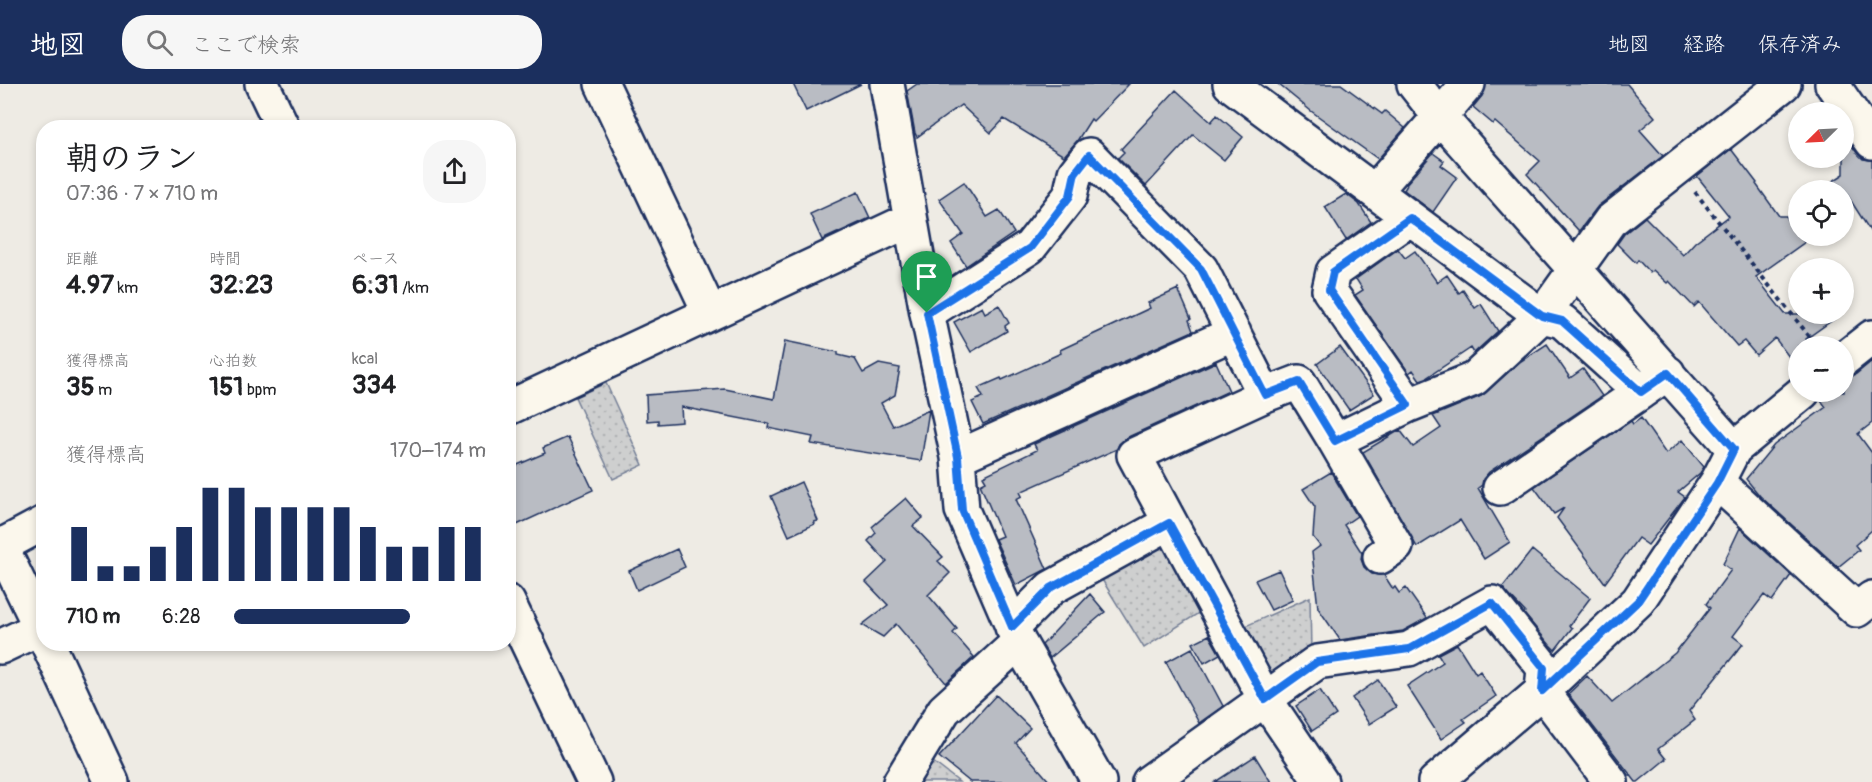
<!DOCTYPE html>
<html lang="ja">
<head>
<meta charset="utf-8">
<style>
	body { margin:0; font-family:Pangolin,"Klee One",sans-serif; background:#f6f6f6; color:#202124; height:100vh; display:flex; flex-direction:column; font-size:22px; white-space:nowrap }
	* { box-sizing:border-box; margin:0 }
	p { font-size:20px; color:#757577 }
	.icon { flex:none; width:33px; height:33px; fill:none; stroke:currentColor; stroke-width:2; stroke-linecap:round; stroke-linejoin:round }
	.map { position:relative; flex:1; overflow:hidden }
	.drawer { position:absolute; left:36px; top:36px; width:480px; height:531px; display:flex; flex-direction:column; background:#fff; border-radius:24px; box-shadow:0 3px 9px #0003 }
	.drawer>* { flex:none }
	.needle { width:39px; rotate:246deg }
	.buttons { position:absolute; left:1788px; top:18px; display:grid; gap:12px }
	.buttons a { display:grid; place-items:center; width:66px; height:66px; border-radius:50%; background:#fff; box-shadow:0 3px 9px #0003; font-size:30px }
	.pin { position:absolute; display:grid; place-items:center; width:51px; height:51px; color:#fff; margin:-62px -26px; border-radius:50% 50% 50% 0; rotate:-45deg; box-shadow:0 0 6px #0007 }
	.pin .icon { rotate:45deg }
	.round { display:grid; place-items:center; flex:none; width:63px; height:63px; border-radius:24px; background:#f6f6f6 }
	.headline { display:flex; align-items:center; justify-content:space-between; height:102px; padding:0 30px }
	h1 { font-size:33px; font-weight:800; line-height:45px }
	.stats { display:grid; grid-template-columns:repeat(3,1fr); gap:9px; height:102px; padding:6px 30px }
	.stats div { display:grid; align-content:center }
	.stats b { font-size:26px; font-weight:800 }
	.stats small { font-size:16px; font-weight:400 }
	.stats p { font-size:16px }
	.chart { height:168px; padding:12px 30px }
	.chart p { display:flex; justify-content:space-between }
	.chart svg { width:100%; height:108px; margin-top:6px; stroke:#1b2f5e; stroke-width:6 }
	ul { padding:0 30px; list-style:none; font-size:20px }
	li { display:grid; grid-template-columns:96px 72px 1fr; align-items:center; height:45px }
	li i { height:15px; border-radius:8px; background:#1b2f5e }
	header { display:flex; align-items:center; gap:36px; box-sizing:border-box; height:84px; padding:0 30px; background:#1b2f5e; color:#fff }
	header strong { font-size:28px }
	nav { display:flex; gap:33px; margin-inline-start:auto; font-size:21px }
	.search { width:420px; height:54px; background:#f6f6f6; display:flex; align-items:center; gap:15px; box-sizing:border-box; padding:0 21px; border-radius:24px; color:#757577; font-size:22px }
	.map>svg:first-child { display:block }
	.grass { fill:url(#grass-dots); stroke:#747f96; stroke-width:1.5 }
	.building { fill:#b9bcc3; stroke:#1b2f5e; stroke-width:1.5 }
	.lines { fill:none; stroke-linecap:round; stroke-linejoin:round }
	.minor-casing { stroke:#1b2f5e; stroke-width:38 }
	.path { stroke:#1b2f5e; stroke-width:4; stroke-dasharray:4.5 4.5; stroke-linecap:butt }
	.minor { stroke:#fbf7ec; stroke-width:33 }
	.route-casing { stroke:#fff; stroke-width:12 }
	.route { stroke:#1a73e8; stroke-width:8 }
</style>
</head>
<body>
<header>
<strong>地図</strong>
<div class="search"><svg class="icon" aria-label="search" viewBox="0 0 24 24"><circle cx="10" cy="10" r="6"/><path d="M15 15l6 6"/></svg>ここで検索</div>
<nav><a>地図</a><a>経路</a><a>保存済み</a></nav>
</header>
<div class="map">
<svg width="1872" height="698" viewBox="0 0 1872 698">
	<defs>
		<pattern id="grass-dots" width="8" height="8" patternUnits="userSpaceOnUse" patternTransform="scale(1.5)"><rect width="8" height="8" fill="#cecfcf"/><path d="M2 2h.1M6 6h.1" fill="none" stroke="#b0b2b4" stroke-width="1.8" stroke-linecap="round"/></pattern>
	</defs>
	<rect width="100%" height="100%" fill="#eeebe4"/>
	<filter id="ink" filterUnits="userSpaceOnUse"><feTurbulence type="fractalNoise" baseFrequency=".0167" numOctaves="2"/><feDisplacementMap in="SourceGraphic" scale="12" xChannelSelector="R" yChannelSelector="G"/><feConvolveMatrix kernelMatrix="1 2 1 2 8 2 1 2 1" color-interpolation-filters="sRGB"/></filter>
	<g filter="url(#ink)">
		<path class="grass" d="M606,299L643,381L613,395L575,313Z
			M1169,459L1205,525L1144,564L1101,494Z
			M1310,513L1311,569L1275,597L1263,591L1239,545Z
			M928,674L959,698H912Z"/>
		<path class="building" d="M793,0H861L806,27Z
			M917,0H1129L1093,37L1091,35L1077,57L1064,72L1004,35L991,49L961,21L917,53L915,49L907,7Z
			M1278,0H1341L1382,30L1385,27L1405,44L1378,75L1311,27Z
			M1486,0H1627L1655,33L1640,46L1663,72L1598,122L1579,147L1527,90L1540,77L1495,38L1493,40L1473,23L1482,12Z
			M1176,6L1211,38L1217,31L1243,53L1224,76L1193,51L1146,102L1118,74L1124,68L1121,65Z
			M1848,56L1857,69L1863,75L1872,76V150L1844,106H1819L1844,90V59Z
			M1731,65L1757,99L1756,100L1779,132H1786L1805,158L1756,193L1785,230H1841L1806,255L1811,262H1798V285L1775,254L1756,271L1744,257L1737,262L1699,218L1694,223L1669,197L1667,199L1653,186L1650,189L1638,176L1636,179L1617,160L1624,150L1645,133L1683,171L1695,158L1729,132L1697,92Z
			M1433,69L1444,77L1441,81L1457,93L1433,128L1404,106L1407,101L1406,100Z
			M964,98L987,133L999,126L1014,149L966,182L951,159L963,150L939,115Z
			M858,108L870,134L822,156L810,130Z
			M1346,110L1359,120L1371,138L1346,156L1325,123Z
			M1398,165L1405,174L1415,167L1437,198L1447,191L1459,209L1463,206L1475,224L1481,220L1498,247L1474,269L1471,264L1426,294L1420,296L1413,286L1409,289L1355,211L1363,206L1356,195Z
			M1178,205L1191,235L1189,236L1193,247L983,340L972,318L983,313L978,304L1001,294L1002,296L1061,269L1060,266L1150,224L1148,219Z
			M999,221L1009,239L1005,242L1007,247L971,268L954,238L982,223L985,229Z
			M785,257L838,268V271L855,275L863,289L879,280L900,284L895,311L881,319L893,342L929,326L921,377L811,360L813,353L768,344L769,340L681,323L682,338L658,340V336L647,337L646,311L725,305L774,315Z
			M1547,260L1570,294L1583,285L1602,312L1489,388L1483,395L1482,401L1478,404L1510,458L1484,475L1460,436L1417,463L1363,368L1400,346L1413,363L1441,344L1433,332L1481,312L1521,277Z
			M1340,263L1374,310L1349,326L1317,280Z
			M1872,277V339L1858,350L1872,369V446L1855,461L1859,466L1838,483L1760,412L1746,395L1774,361L1826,323L1820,315L1821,308H1844V296L1856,290Z
			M1216,278L1229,307L1126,354L1119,360L1117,365L1020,408L1022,412L1016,415L1047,485L1016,501L995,455L1002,452L980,400L986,397L983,392L1037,366L1034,360Z
			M1641,334L1666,370L1682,356L1704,383L1700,389L1678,408L1685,413L1648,461L1638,454L1605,499L1557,434L1564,424L1554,430L1534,403L1631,337L1633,340Z
			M568,353L593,406L508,445V385L545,369L543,364Z
			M1331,388L1357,432L1344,441L1362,469L1361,475L1364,483L1372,490L1384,491L1393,505L1395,503L1399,509L1406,504L1427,534L1403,547L1340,556L1318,524L1312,468L1320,462L1313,453L1315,423L1303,405Z
			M801,398L818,437L814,438L815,440L789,452L771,412Z
			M906,414L923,434L913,442L943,473L938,477L950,489L928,511L957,545L953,549L974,573L946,599L896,540L883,553L862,541L888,521L866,498L887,478L868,457L876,449L872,443Z
			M1740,444L1791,491L1772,517L1764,511L1733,552L1743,560L1689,627L1695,636L1658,665L1666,675L1638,698H1636L1568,610L1587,592L1612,619L1675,569L1710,524L1706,520L1731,486L1723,480Z
			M677,465L685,483L637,506L629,487Z
			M1532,466L1590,514L1569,542L1572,544L1555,566L1550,561L1524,530L1525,528L1502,504Z
			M1279,486L1293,516L1271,526L1255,496Z
			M1090,510L1105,528L1050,574L1042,561Z
			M1209,551L1220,570L1204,579L1193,559Z
			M1457,560L1476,590L1480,587L1496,612L1463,635L1466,638L1441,655L1407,602L1443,578L1438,570Z
			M1192,564L1223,622L1199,639L1166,578Z
			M1378,596L1396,623L1369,640L1352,614Z
			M1320,606L1336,631L1312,647L1296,622Z
			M996,611L1030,644L1016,659L1050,698H970L939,673Z
			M1255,672L1271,698H1215Z"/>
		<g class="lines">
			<defs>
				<path id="minor" d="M262,0L283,44
					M602,0L710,229
					M887,0L927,229L958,373L962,426L1019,558L1099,698
					M1230,0L1542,232L1562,237L1641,308L1668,289
					M1414,0L1440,33L1734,365
					M1832,0L1872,58
					M1375,107L1468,0
					M927,229L1030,163L1070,112L1075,89L1089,71L1201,185L1265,311
					M1844,275L1872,253
					M1409,321L1329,206L1333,188L1410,134
					M508,324L910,136
					M1335,357L1396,462L1380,473
					M958,373L1234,249
					M1717,398L1857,526L1872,514
					M1500,404L1641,308
					M0,460L44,551
					M1,462L44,439
					M508,518L594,698
					M1012,543L1051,504L1169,439
					M48,560L112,698
					M0,563L44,542
					M900,698L944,626L1019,558
					M1149,698L1317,578L1409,565L1492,519L1544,584L1542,607L1611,698
					M1321,698L1265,615L1134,371L1265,311L1299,298L1335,357L1409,321L1474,295L1542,232L1610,137L1784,0
					M1435,698L1542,607L1638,517L1717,398L1734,365L1803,308"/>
			</defs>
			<use href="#minor" class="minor-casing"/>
			<path class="path" d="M1695,108L1817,262"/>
			<use href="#minor" class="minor"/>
		</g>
	</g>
	<g class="lines" filter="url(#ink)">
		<defs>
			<path id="route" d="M1089,71L1201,185L1265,311L1299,298L1335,357L1408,321L1329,206L1333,188L1410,134L1542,232L1562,237L1641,308L1668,289L1734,365L1717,399L1638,517L1542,607L1544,584L1492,519L1409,565L1317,578L1265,615L1169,439L1051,504L1012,543L962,426L958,373L927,229L1030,164L1070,112L1075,89Z"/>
		</defs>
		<use href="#route" class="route-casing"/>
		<use href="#route" class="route"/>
	</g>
</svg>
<div class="buttons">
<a><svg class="needle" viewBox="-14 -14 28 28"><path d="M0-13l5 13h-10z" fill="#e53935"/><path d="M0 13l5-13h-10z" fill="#757577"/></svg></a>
<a><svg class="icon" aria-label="locate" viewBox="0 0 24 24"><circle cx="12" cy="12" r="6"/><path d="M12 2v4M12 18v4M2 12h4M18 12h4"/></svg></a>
<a>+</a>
<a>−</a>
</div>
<div class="pin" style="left:927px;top:229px;background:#1e9e55"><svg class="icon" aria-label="arrive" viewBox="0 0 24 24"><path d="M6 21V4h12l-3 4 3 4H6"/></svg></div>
<section class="drawer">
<div class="headline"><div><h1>朝のラン</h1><p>07:36 · 7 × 710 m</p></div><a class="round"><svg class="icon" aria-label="share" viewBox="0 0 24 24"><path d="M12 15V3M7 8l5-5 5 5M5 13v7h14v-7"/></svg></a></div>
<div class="stats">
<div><p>距離</p><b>4.97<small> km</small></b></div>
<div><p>時間</p><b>32:23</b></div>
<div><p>ペース</p><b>6:31<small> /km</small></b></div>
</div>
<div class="stats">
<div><p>獲得標高</p><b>35<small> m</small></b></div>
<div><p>心拍数</p><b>151<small> bpm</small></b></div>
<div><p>kcal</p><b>334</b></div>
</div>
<div class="chart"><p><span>獲得標高</span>170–174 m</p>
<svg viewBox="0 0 160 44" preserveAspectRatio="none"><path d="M5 44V22M15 44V38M25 44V38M35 44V30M45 44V22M55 44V6M65 44V6M75 44V14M85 44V14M95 44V14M105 44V14M115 44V22M125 44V30M135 44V30M145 44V22M155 44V22"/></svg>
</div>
<ul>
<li><b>710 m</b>6:28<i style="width:70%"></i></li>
</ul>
</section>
</div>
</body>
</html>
